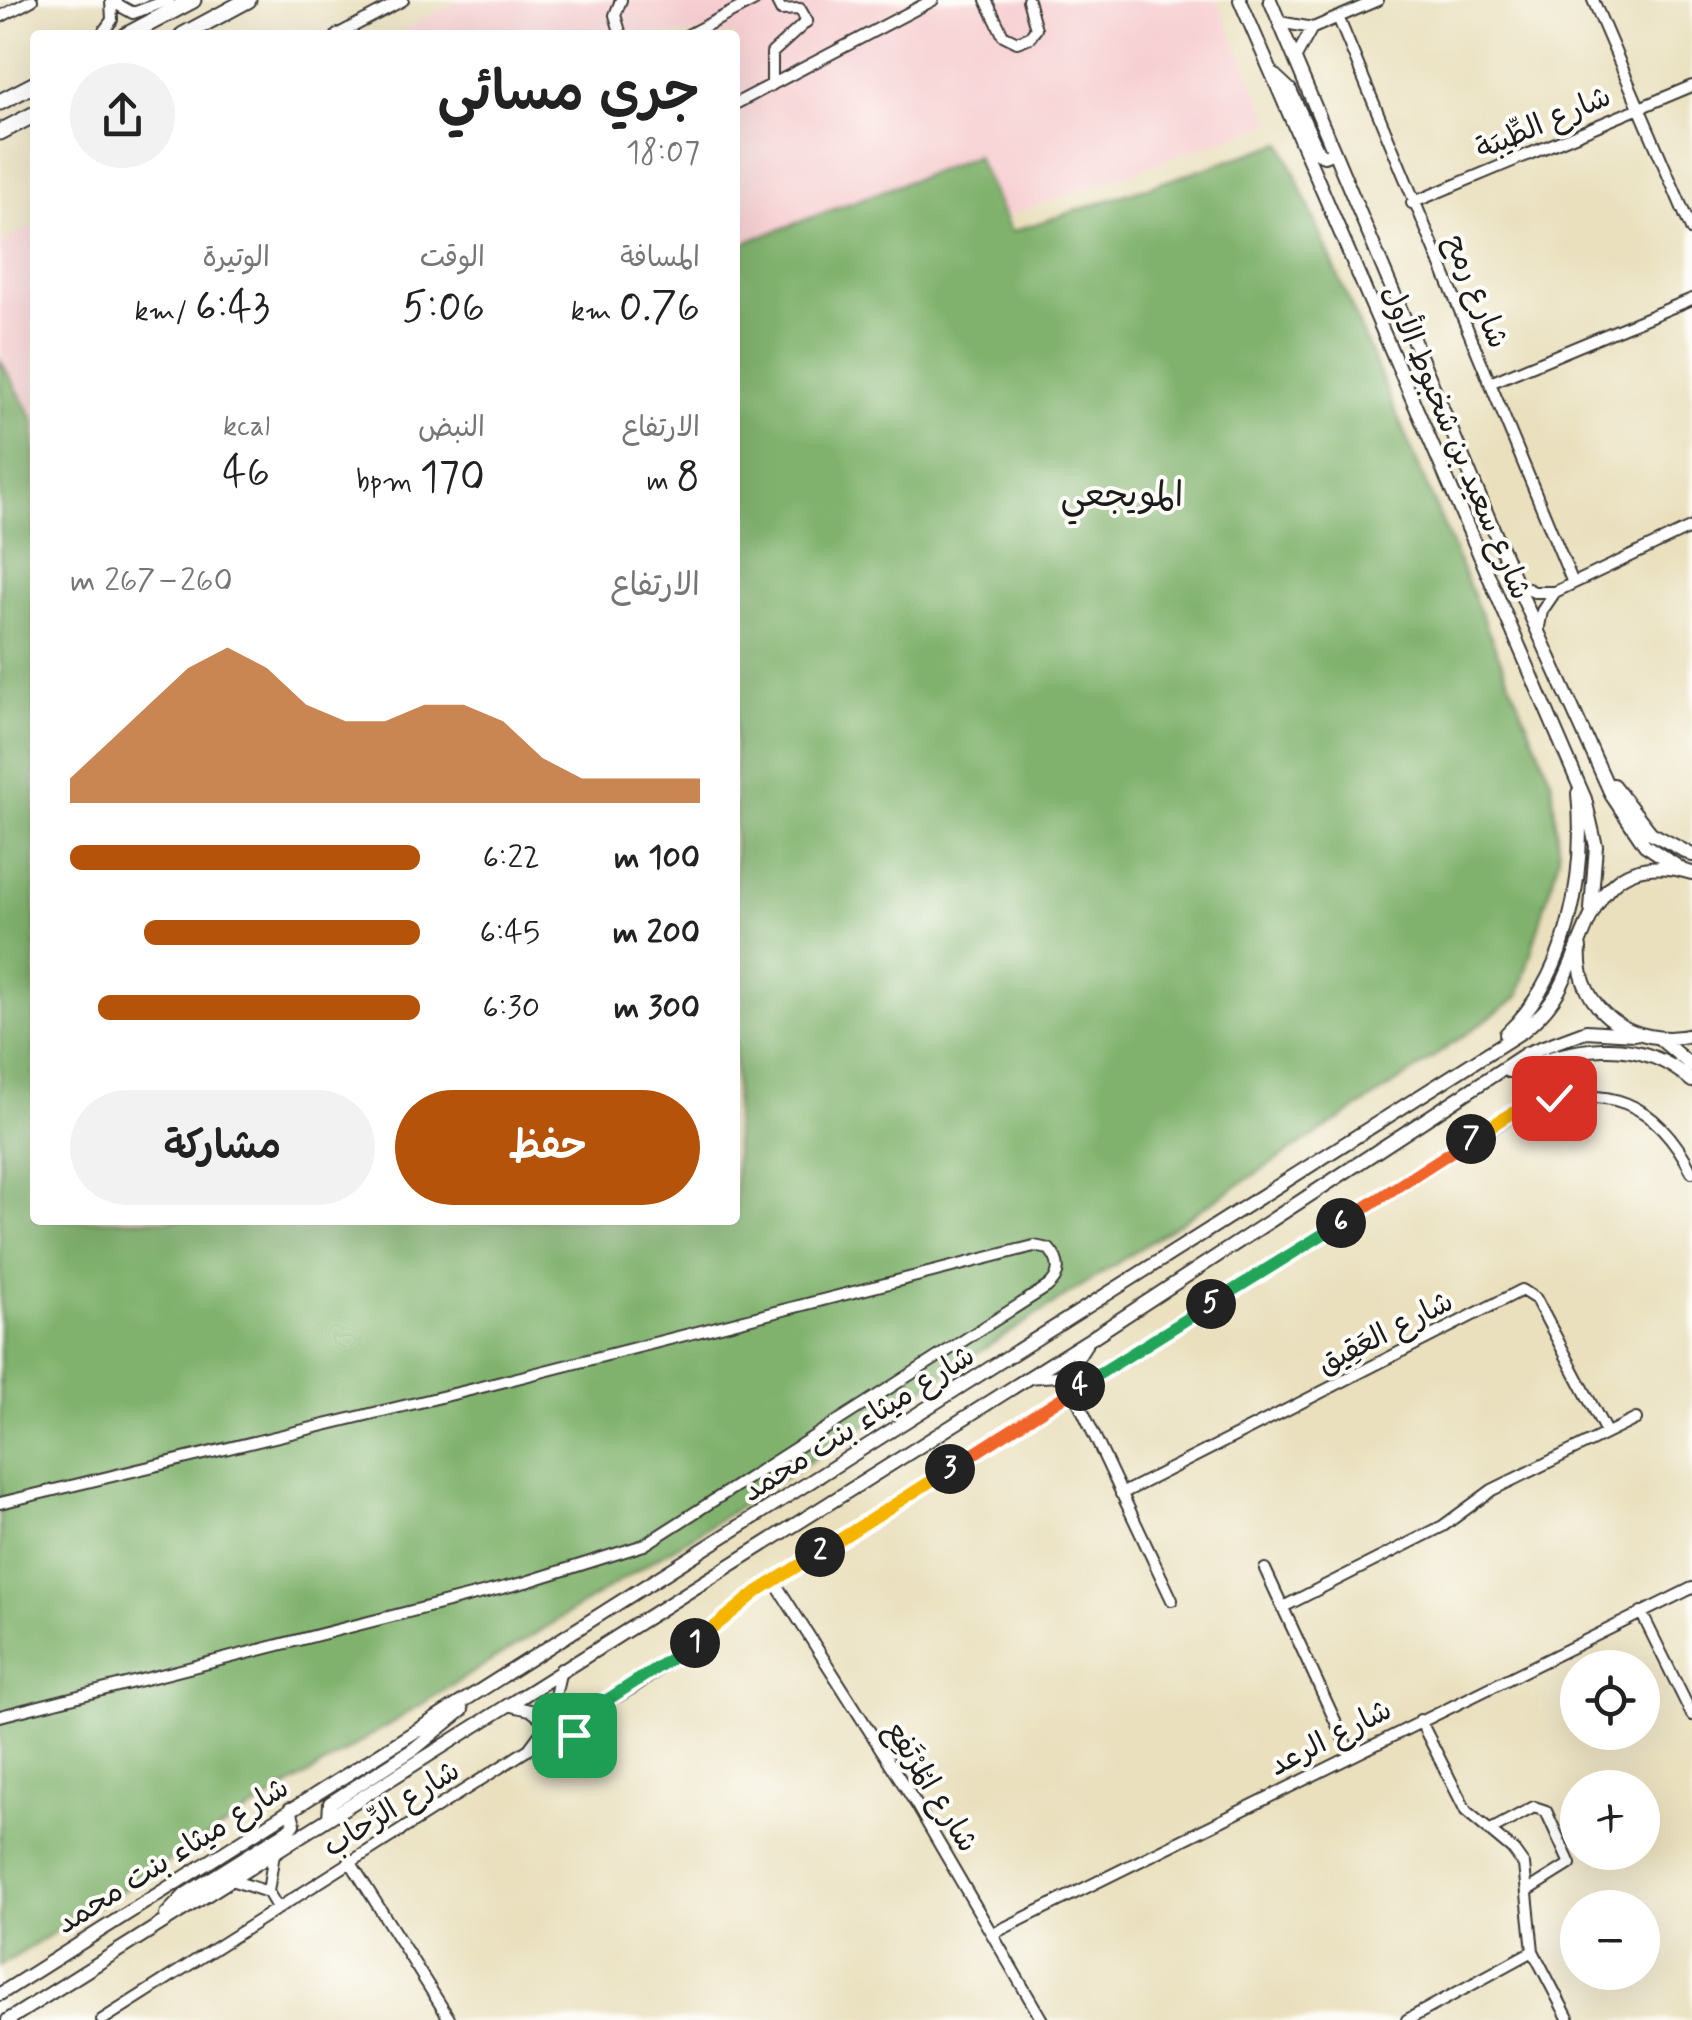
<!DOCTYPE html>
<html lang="ar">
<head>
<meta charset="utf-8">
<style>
	body { margin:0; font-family:Mynerve,"Playpen Sans Arabic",sans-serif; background:#f2f2f2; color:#222; direction:rtl; height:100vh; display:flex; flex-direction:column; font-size:38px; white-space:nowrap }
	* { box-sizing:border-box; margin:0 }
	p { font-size:32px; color:#767676 }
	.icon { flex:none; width:55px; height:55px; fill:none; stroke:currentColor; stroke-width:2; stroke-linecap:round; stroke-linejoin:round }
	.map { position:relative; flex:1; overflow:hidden; direction:ltr }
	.sheet { position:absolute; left:30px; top:30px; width:710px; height:1195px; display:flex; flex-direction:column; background:#fff; border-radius:10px; box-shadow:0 10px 40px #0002; direction:rtl }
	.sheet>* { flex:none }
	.controls { position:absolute; left:1560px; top:1650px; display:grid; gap:20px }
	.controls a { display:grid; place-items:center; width:100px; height:100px; border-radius:50%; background:#fff; box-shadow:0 10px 40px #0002; font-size:50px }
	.pin { position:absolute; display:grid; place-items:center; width:85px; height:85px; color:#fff; margin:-42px; border-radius:20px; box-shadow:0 5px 15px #0006 }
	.km { position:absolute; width:50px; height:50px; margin:-25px; border-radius:50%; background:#222; color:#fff; font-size:28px; line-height:50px; text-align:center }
	.round { display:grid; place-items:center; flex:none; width:105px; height:105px; border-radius:52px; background:#f2f2f2 }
	.summary { display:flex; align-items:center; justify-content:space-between; height:170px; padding:0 40px }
	h1 { font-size:55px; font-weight:600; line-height:75px }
	.metrics { display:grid; grid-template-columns:repeat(3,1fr); gap:15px; height:170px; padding:10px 40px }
	.metrics div { display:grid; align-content:center }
	.metrics b { font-size:42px; font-weight:600 }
	.metrics small { font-size:28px; font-weight:400 }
	.metrics p { font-size:28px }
	.chart { height:280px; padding:20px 40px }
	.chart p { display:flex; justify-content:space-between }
	.chart svg { width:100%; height:180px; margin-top:10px; fill:#b45309; opacity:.7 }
	.button { display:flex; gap:20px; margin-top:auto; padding:20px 40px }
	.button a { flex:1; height:115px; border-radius:60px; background:#b45309; color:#fff; font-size:40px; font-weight:600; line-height:115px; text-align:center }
	.button a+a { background:#f2f2f2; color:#222 }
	ul { padding:0 40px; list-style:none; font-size:32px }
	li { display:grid; grid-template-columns:160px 120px 1fr; align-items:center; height:75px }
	li i { height:25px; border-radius:12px; background:#b45309 }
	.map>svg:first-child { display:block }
	.built { fill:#f7cfd2 }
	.forest { fill:#80b26d; stroke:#4e6744; stroke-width:2.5 }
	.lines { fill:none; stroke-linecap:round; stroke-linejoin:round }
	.minor-casing { stroke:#3b3934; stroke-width:14 }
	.major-casing { stroke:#3b3934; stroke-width:16 }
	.highway-casing { stroke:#3b3934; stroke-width:19 }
	.minor { stroke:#fff; stroke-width:10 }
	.major { stroke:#fff; stroke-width:12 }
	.highway { stroke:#fff; stroke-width:15 }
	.split-1-casing { stroke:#fff; stroke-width:20 }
	.split-2-casing { stroke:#fff; stroke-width:20 }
	.split-3-casing { stroke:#fff; stroke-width:20 }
	.split-4-casing { stroke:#fff; stroke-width:20 }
	.split-5-casing { stroke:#fff; stroke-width:20 }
	.split-6-casing { stroke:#fff; stroke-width:20 }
	.split-7-casing { stroke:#fff; stroke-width:20 }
	.split-8-casing { stroke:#fff; stroke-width:20 }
	.split-1 { stroke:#22a559; stroke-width:12 }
	.split-2 { stroke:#f5b400; stroke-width:12 }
	.split-3 { stroke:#f5b400; stroke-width:12 }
	.split-4 { stroke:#f0652b; stroke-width:12 }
	.split-5 { stroke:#22a559; stroke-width:12 }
	.split-6 { stroke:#22a559; stroke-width:12 }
	.split-7 { stroke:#f0652b; stroke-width:12 }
	.split-8 { stroke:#f5b400; stroke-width:12 }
	.labels { text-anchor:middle; stroke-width:8; stroke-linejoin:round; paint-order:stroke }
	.street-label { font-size:30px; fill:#1c1c1c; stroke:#fdfcf7 }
	.quarter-label { font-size:35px; fill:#1c1c1c; stroke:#fdfcf7 }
</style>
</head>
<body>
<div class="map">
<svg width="1692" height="2020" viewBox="0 0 1692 2020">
	<rect width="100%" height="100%" fill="#fdfcf7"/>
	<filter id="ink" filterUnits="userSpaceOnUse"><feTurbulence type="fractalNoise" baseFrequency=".01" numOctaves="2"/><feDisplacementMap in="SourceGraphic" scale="20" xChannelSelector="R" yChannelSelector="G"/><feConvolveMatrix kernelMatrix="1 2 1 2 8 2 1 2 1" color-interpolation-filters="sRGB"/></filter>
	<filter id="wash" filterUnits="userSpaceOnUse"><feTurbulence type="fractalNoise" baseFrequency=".0048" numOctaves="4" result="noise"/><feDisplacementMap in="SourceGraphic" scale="40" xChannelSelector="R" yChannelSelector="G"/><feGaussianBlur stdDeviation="2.25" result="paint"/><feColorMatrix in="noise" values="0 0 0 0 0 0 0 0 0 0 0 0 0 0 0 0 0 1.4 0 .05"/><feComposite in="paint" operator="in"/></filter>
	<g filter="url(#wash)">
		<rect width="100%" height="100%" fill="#eae0be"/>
		<path class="built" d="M460,0H1216L1272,123L1004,217L976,156L735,246V35H394Z
			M35,225V421L0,360V243Z"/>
		<path class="forest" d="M1282,143L1552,782L1559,857L1518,997L1404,1078L728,1514L0,1966V360L35,421V1220H735V246L976,156L1011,232Z"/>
	</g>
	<g filter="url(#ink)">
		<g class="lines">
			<defs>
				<path id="minor" d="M621,0L615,15L621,35
					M986,0L1003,35L1017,42L1030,37L1036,29L1028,0
					M1593,0L1692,231
					M111,1L133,13L169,0
					M0,17L32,0
					M1338,17L1573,583
					M1279,22L1313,28L1378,0
					M101,35L112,20L111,1
					M337,35L403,0
					M688,35L755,0
					M1295,59L1312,28
					M772,85V53L807,21L800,9L781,10L776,0
					M735,104L933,0
					M1412,203L1692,86
					M1490,383L1692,299
					M1516,583L1534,592H1555L1692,527
					M1538,632L1542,611L1555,592
					M1090,1339L1072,1367L1069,1382L1172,1600
					M1026,1378L1058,1376L1069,1382
					M1121,1494L1522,1290L1536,1299L1606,1432
					M0,1503L470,1390L1034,1246L1049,1249C1061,1262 1061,1276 1047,1287L644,1545L526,1582L0,1716
					M1265,1569L1351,1755
					M774,1581L916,1804L1042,2020
					M1283,1607L1443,1526L1492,1490L1636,1419
					M1641,1612L1692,1715
					M561,1669L555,1696L562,1715
					M507,1705L530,1710L547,1723
					M546 1729a14 14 0 1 1 28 0a14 14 0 1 1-28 0Z
					M564,1716C623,1711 710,1627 757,1591L1531,1104C1607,1085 1655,1099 1692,1172
					M1420,1720L1466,1811L1514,1851L1524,1865L1533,1951L1569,2020
					M1489,1831L1534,1807L1546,1811L1570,1864L1530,1889
					M351,1863L450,2020
					M231,1880L268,1892L278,1909
					M268,1892L274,1853
					M992,1934L1692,1588
					M102,2020L529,1749L546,1726
					M1407,2020L1533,1951"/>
				<path id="major" d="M1240,0L1585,799L1596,846L1591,909
					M1270,0L1516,583L1612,796L1645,845L1680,868
					M1274,75L1290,90L1318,152L1324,156L1334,152
					M1613,785L1651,833L1692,855
					M1580,948C1575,1011 1635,1049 1692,1035
					M1506,1034C1569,975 1586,875 1578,793
					M1660,1039L1692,1066
					M1508,1071C1571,1050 1635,1030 1692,1081
					M329,1818L330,1803L414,1749L462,1710
					M166,1915L186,1894L290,1829L294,1824L290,1809
					M0,1994L1523,1031C1538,1019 1550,1006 1559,990C1590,932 1595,844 1692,873
					M8,2020L1090,1339L1527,1053L1586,1031L1634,1034"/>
				<path id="highway" d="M127,35L193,0
					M183,35L248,0
					M0,102L35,84
					M0,132L35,114"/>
			</defs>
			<use href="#minor" class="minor-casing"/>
			<use href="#major" class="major-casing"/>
			<use href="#highway" class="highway-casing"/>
			<use href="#minor" class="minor"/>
			<use href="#major" class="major"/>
			<use href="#highway" class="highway"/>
		</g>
	</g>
	<g class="lines" filter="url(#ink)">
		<defs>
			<path id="split-1" d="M574,1735L590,1711L695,1643"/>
			<path id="split-2" d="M695,1643L758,1591L820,1552"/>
			<path id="split-3" d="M820,1552L950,1469"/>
			<path id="split-4" d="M950,1469L1080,1386"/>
			<path id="split-5" d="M1080,1386L1211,1304"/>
			<path id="split-6" d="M1211,1304L1341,1223"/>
			<path id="split-7" d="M1341,1223L1471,1139"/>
			<path id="split-8" d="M1471,1139L1510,1114L1554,1098"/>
		</defs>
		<use href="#split-1" class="split-1-casing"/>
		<use href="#split-2" class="split-2-casing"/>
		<use href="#split-3" class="split-3-casing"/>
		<use href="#split-4" class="split-4-casing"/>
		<use href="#split-5" class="split-5-casing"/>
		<use href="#split-6" class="split-6-casing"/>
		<use href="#split-7" class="split-7-casing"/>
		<use href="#split-8" class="split-8-casing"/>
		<use href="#split-1" class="split-1"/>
		<use href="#split-2" class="split-2"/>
		<use href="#split-3" class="split-3"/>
		<use href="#split-4" class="split-4"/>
		<use href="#split-5" class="split-5"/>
		<use href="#split-6" class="split-6"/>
		<use href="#split-7" class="split-7"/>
		<use href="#split-8" class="split-8"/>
	</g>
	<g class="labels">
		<g class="street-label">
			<text transform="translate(1543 122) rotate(-23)" y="10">شارع الطِّيبَة</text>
			<text transform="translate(1477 291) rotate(67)" y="10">شارع رمح</text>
			<text transform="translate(1457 442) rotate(67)" y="10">شارع سعيد بن شخبوط الأول</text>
			<text transform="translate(1385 1332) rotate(-27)" y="10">شارع العَقِيق</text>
			<text transform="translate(858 1423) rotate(-32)" y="10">شارع ميثاء بنت محمد</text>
			<text transform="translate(1330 1737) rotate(-27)" y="10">شارع الرعد</text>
			<text transform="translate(932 1786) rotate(58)" y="10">شارع المُرْتَفِع</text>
			<text transform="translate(391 1808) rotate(-32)" y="10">شارع الرِّحاب</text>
			<text transform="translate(172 1855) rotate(-32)" y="10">شارع ميثاء بنت محمد</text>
		</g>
		<g class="quarter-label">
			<text x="1122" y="506">المويجعي</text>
		</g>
	</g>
</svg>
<div class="controls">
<a><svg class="icon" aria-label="locate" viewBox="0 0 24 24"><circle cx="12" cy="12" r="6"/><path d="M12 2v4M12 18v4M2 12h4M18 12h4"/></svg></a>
<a>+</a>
<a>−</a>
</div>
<div class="pin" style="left:574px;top:1735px;background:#1e9e55"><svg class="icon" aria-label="arrive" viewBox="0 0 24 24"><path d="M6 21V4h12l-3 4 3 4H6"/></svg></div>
<div class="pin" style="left:1554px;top:1098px;background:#d93025"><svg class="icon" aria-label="check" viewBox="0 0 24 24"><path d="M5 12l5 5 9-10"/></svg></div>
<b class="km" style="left:695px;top:1643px">1</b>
<b class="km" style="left:820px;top:1552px">2</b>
<b class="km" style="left:950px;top:1469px">3</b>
<b class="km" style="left:1080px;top:1386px">4</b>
<b class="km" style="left:1211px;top:1304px">5</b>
<b class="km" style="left:1341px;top:1223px">6</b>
<b class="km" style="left:1471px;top:1139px">7</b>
<section class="sheet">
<div class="summary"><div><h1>جري مسائي</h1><p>18:07</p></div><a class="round"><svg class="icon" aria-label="share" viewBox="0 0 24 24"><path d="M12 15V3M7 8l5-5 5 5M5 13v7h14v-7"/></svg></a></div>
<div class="metrics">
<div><p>المسافة</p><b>0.76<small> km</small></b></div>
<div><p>الوقت</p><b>5:06</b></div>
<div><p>الوتيرة</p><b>6:43<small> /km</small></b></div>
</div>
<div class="metrics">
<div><p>الارتفاع</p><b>8<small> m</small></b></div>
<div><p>النبض</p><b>170<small> bpm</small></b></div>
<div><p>kcal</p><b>46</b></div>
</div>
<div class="chart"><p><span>الارتفاع</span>260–267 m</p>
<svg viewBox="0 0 160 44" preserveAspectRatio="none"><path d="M0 44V38L10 29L20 20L30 11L40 6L50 11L60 20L70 24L80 24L90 20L100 20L110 24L120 33L130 38L140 38L150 38L160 38V44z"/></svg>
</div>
<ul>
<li><b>100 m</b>6:22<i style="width:100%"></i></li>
<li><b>200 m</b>6:45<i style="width:79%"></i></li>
<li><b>300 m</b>6:30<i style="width:92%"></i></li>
</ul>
<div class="button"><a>حفظ</a><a>مشاركة</a></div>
</section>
</div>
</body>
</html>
